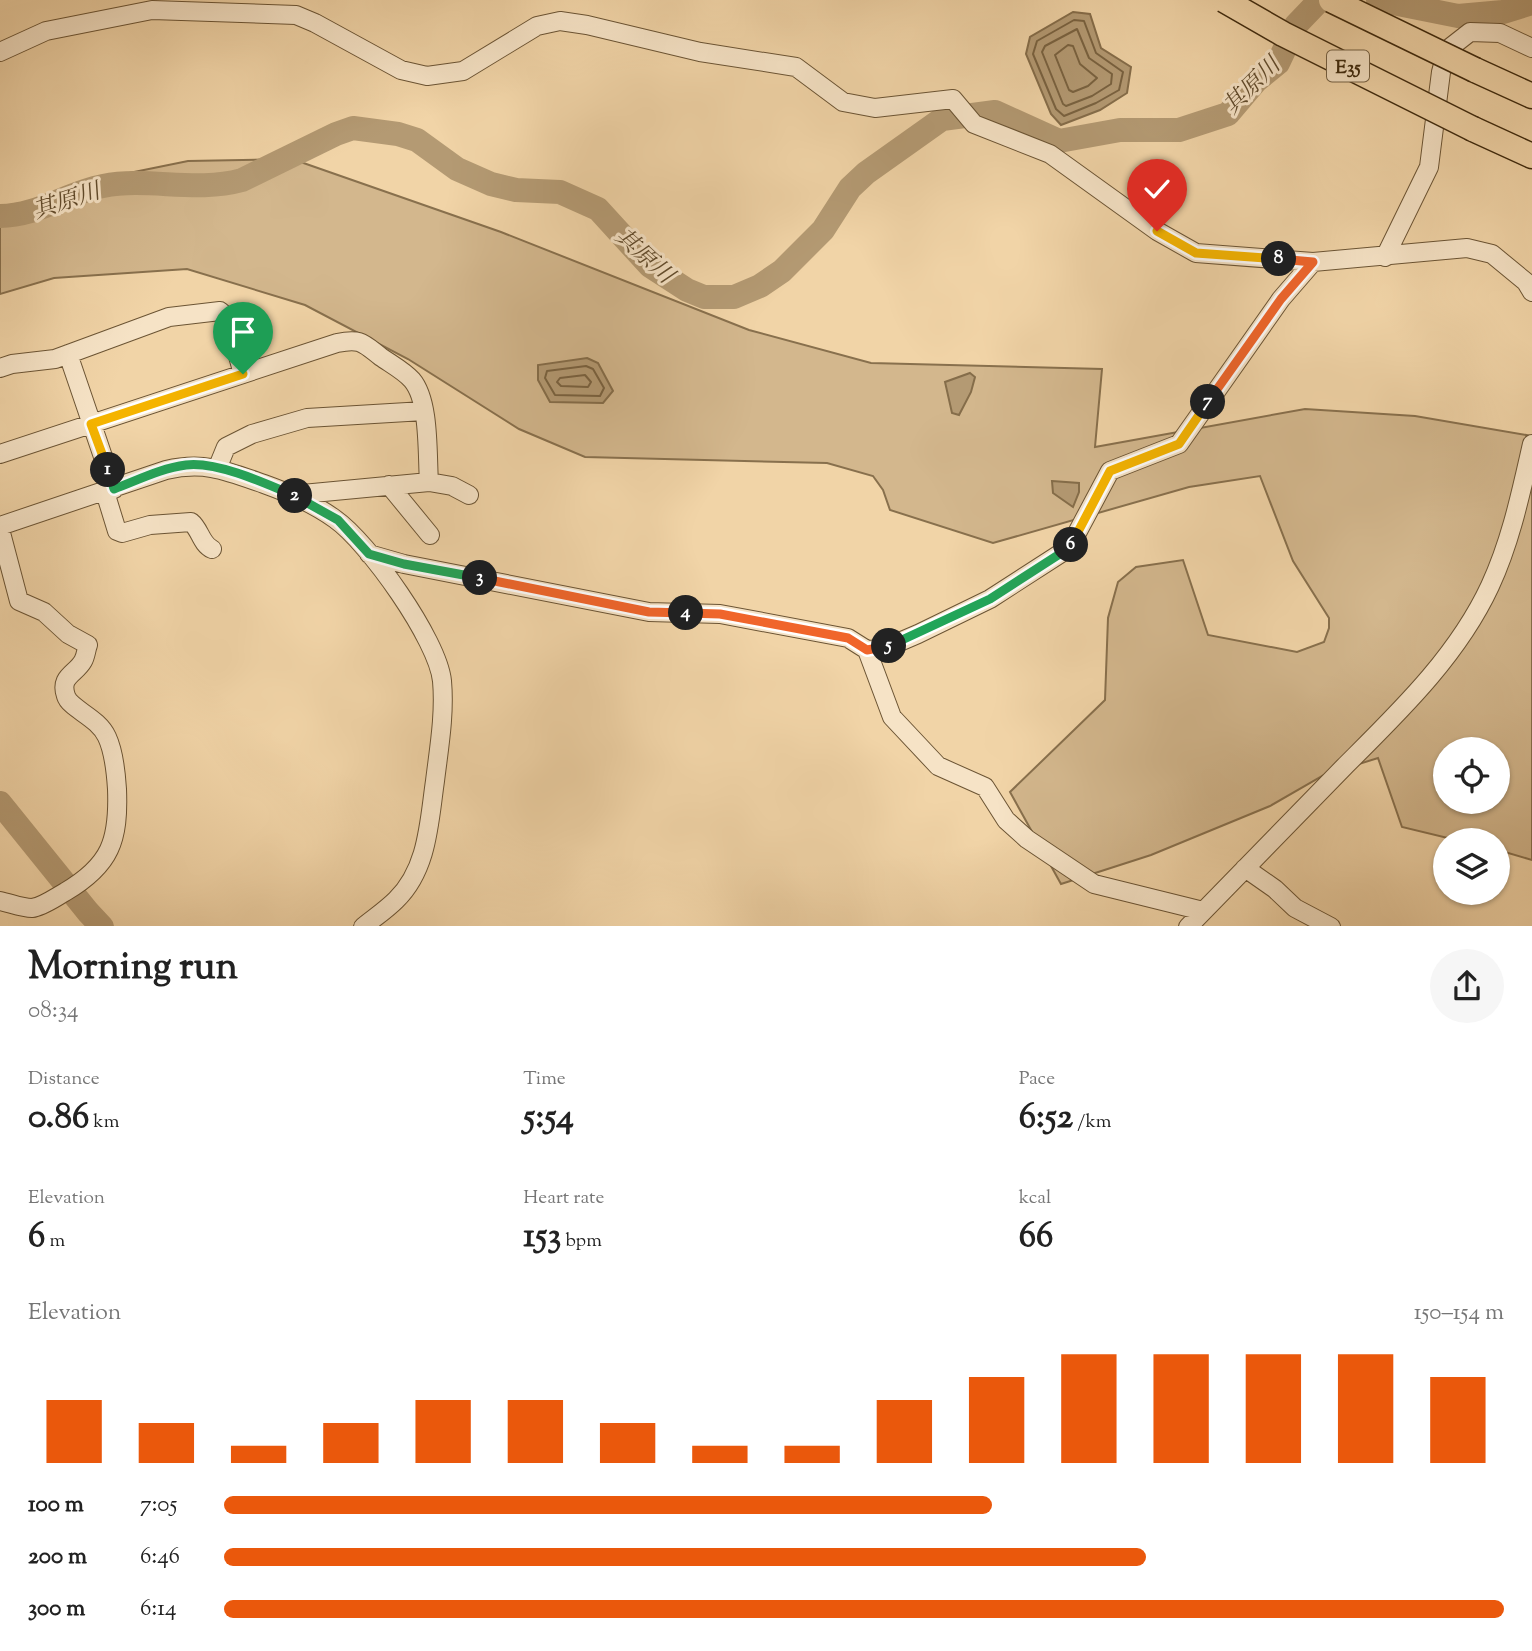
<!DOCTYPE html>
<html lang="en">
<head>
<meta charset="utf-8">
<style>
	body { margin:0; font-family:"Sorts Mill Goudy","Noto Serif JP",serif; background:#f6f6f6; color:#222; height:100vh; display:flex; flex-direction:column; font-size:26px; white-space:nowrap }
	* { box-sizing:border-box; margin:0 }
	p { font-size:23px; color:#767676 }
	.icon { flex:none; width:38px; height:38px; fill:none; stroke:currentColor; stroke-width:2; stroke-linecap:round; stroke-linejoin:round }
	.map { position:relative; height:926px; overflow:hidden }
	.drawer { display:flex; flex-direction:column; background:#fff; flex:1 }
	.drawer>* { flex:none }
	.controls { position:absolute; left:1433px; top:737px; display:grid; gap:14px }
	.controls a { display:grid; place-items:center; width:77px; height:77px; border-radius:50%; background:#fff; box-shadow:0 2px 5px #0004; font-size:35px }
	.pin { position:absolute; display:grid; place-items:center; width:60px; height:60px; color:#fff; margin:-72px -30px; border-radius:50% 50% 50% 0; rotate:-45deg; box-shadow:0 0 7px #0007 }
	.pin .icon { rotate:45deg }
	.km { position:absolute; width:35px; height:35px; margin:-18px; border-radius:50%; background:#222; color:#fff; font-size:19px; line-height:35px; text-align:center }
	.round { display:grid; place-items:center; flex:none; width:74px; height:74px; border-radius:37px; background:#f6f6f6 }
	.head { display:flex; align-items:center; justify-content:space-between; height:119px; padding:0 28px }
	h1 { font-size:38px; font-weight:700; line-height:52px }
	.figures { display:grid; grid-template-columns:repeat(3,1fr); gap:10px; height:119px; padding:7px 28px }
	.figures div { display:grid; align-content:center }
	.figures b { font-size:35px; font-weight:700 }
	.figures small { font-size:19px; font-weight:400 }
	.figures p { font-size:19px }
	.chart { height:196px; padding:14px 28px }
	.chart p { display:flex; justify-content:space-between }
	.chart svg { width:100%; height:126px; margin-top:7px; stroke:#ea580c; stroke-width:6 }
	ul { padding:0 28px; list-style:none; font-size:23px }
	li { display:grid; grid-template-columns:112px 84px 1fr; align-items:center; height:52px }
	li i { height:18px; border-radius:9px; background:#ea580c }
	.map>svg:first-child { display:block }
	.green { fill:#d3b78d; stroke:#88704d; stroke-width:2; fill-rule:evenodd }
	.water { fill:#b49a73; stroke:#856d4a; stroke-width:2 }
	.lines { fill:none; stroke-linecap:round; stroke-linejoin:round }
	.shore { stroke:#796240; stroke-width:2 }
	.river { stroke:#b49a73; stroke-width:24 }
	.minor-casing { stroke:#6b5434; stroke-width:20 }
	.highway-casing { stroke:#3e290d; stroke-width:27 }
	.minor { stroke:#f6e3c6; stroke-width:18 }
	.highway { stroke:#f1d4a7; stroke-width:24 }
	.highway-bridge-casing { stroke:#3e290d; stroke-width:27; stroke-linecap:butt }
	.highway-bridge { stroke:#f1d4a7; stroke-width:24 }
	.split-1-casing { stroke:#fff; stroke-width:14 }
	.split-2-casing { stroke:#fff; stroke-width:14 }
	.split-3-casing { stroke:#fff; stroke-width:14 }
	.split-4-casing { stroke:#fff; stroke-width:14 }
	.split-5-casing { stroke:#fff; stroke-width:14 }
	.split-6-casing { stroke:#fff; stroke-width:14 }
	.split-7-casing { stroke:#fff; stroke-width:14 }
	.split-8-casing { stroke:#fff; stroke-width:14 }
	.split-9-casing { stroke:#fff; stroke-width:14 }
	.split-1 { stroke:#f5b400; stroke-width:9 }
	.split-2 { stroke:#22a559; stroke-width:9 }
	.split-3 { stroke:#22a559; stroke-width:9 }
	.split-4 { stroke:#f0652b; stroke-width:9 }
	.split-5 { stroke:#f0652b; stroke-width:9 }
	.split-6 { stroke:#22a559; stroke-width:9 }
	.split-7 { stroke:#f5b400; stroke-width:9 }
	.split-8 { stroke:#f0652b; stroke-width:9 }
	.split-9 { stroke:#f5b400; stroke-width:9 }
	.labels { text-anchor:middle; stroke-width:6; stroke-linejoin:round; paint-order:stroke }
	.shield { fill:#f6e3c6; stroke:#756144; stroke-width:2 }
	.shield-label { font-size:19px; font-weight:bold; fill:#3e290d }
	.water-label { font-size:23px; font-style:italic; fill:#614b2c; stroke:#f6e3c6 }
</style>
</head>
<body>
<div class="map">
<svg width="1532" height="927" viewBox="0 0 1532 927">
	<rect width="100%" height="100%" fill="#f1d4a7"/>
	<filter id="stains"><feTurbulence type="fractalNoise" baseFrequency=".00286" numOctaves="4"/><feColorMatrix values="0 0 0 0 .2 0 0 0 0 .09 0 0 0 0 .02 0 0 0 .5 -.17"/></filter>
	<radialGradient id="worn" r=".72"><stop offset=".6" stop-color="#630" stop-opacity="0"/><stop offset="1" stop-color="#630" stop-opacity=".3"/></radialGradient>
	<path class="green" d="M292,159L501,232L749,330L871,363L1102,369L1095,447L1305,409L1415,416L1532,436V860L1498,850V840H1456L1402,827L1378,758L1324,775L1270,806L1151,855L1061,884L1010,792L1105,700L1108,618L1118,582L1136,567L1183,560L1208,635L1297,652L1324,642L1329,628V618L1293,561L1260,476L1189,487L993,543L890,510L883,490L873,476L827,463L585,457L519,429L408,359L305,305L187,269L54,278L0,294V220L80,183L188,161ZM1446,749H1498V802H1446Z"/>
	<path class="water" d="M1073,12L1090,14L1101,48L1131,67L1127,93L1100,110L1061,125L1051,114L1026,54L1030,37Z
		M587,358L598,363L613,391L603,403L550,402L538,380V365Z
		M970,373L975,377L971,392L959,415L952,413L945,382Z
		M1052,481L1079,483V492L1073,507L1053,493Z"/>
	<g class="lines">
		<path class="shore" d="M1074,20L1084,21L1096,53L1123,72L1119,90L1096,103L1064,116L1056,109L1033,54L1037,41Z
			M1077,29L1089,58L1112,74L1111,84L1092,96L1066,106L1063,104L1042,52L1045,46Z
			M1068,45L1073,46L1080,64L1097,78L1088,86L1073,92L1069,90L1055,55Z
			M586,366L593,369L604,388L600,396L555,395L545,378L547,371Z
			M585,375L591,382L588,387L561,386L557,382L560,378Z"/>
		<path class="river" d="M1378,0L1458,16L1503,12L1532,3
			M0,216C37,216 67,193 103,186C149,177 195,193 242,180L336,134L353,128L398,134L417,140L457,169L491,184L516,190L560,192L598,209L650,266L687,290L704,297H734L760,286L782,271L823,230L850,188L866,173L942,119L995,112L1059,141L1120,130H1179L1228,114L1256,81L1278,63L1296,25L1320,0
			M0,803L88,912L102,927"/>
		<defs>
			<path id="minor" d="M0,52L46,31L152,10L296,15L315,23L401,70L427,76L463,71L537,26L560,21L587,25L700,52L796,67L843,102L875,108L953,99L974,124L1050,154L1157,231L1196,253L1313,262L1467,248L1492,254L1526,282L1532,292
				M1385,257L1429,167L1441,72L1447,50L1470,32L1500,33L1532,48
				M68,354L114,489
				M0,368L12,364L55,359L169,317L220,311L227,317L243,374
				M0,454L337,343C361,338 363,343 381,357C391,364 404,371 412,380C430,401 427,454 429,482L292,495
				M217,469L226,447L252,434L307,418L424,411
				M429,482L452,486L469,495
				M389,485L430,535
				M105,492L117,531L122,533L150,525L191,522C200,529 201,544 212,549
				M0,526L166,470C205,461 227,471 264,484C289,493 313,503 335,519C368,542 438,640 442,681C445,714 439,748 435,781C429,822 428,869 396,900C386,910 374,918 363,927
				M0,529L19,601L44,612L68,634L88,645C86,650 86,656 83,661C76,674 59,676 66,696C70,709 98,717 107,737C114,752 116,773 117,789C119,840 111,865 65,892C56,897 42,907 32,908C22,908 10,903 0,901
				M369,554L404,564L649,612L720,614L848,638L867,650L892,717L938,766L985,787L1006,820L1027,839L1094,884L1203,911
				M867,650L883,649L918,634L990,599L1069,548L1110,471L1179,444L1281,299L1313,262
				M1245,868L1275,889L1295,908L1331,927
				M1188,927C1240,873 1292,821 1344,767C1398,713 1457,657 1490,586C1511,541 1521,492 1532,444"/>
			<path id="highway" d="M1475,70L1532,96
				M1473,129L1532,156"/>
		</defs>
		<use href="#minor" class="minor-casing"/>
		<use href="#highway" class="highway-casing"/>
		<use href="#minor" class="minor"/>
		<use href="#highway" class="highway"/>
		<defs>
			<path id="highway-bridge" d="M1224,0L1283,34L1473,129
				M1331,0L1475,70"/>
		</defs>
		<use href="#highway-bridge" class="highway-bridge-casing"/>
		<use href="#highway-bridge" class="highway-bridge"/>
	</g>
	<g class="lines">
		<defs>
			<path id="split-1" d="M108,470L91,424L243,374"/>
			<path id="split-2" d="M108,470L114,489C138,480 162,468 186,465C217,461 267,484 295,496"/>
			<path id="split-3" d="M295,496L338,520L369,554L404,564L480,578"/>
			<path id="split-4" d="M480,578L649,612L686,613"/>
			<path id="split-5" d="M686,613L720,614L848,638L867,650L889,646"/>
			<path id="split-6" d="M889,646L990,599L1069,548L1071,545"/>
			<path id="split-7" d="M1071,545L1110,471L1179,444L1208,402"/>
			<path id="split-8" d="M1208,402L1281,299L1313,262L1279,259"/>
			<path id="split-9" d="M1157,231L1196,253L1279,259"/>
		</defs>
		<use href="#split-1" class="split-1-casing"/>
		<use href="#split-2" class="split-2-casing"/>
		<use href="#split-3" class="split-3-casing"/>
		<use href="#split-4" class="split-4-casing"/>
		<use href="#split-5" class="split-5-casing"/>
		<use href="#split-6" class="split-6-casing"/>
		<use href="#split-7" class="split-7-casing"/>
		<use href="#split-8" class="split-8-casing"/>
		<use href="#split-9" class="split-9-casing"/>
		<use href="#split-1" class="split-1"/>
		<use href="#split-2" class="split-2"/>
		<use href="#split-3" class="split-3"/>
		<use href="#split-4" class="split-4"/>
		<use href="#split-5" class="split-5"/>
		<use href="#split-6" class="split-6"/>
		<use href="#split-7" class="split-7"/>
		<use href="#split-8" class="split-8"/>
		<use href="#split-9" class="split-9"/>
	</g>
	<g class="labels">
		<rect class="shield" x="1327" y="50.5" width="42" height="31" rx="5"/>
		<g class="shield-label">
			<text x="1348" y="73">E35</text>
		</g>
		<g class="water-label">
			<text transform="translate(1251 85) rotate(-45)" y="8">其原川</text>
			<text transform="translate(66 200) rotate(-18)" y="8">其原川</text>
			<text transform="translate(645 255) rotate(42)" y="8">其原川</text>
		</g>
	</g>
	<rect width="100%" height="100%" filter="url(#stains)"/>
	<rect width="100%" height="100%" fill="url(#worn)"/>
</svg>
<div class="controls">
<a><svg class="icon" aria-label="locate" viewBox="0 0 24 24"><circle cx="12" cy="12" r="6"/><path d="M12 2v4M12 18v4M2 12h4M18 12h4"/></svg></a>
<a><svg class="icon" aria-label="layers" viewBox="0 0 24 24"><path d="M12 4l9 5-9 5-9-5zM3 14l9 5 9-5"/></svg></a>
</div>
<div class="pin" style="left:243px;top:374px;background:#1e9e55"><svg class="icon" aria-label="arrive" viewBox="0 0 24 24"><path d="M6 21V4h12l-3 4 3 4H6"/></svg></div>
<div class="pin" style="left:1157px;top:231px;background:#d93025"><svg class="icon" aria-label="check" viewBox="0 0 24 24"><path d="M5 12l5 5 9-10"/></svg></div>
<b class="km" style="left:108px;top:470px">1</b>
<b class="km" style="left:295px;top:496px">2</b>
<b class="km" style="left:480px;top:578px">3</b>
<b class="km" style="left:686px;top:613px">4</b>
<b class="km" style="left:889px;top:646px">5</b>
<b class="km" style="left:1071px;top:545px">6</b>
<b class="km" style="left:1208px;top:402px">7</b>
<b class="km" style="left:1279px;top:259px">8</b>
</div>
<section class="drawer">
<div class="head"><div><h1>Morning run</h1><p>08:34</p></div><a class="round"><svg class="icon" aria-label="share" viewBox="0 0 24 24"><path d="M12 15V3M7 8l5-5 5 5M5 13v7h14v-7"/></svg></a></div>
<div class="figures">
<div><p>Distance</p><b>0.86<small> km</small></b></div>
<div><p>Time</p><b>5:54</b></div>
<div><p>Pace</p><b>6:52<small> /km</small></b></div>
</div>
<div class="figures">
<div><p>Elevation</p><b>6<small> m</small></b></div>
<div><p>Heart rate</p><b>153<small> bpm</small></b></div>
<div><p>kcal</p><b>66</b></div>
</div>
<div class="chart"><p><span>Elevation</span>150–154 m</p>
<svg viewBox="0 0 160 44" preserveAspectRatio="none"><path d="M5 44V22M15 44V30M25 44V38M35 44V30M45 44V22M55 44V22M65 44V30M75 44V38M85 44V38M95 44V22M105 44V14M115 44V6M125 44V6M135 44V6M145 44V6M155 44V14"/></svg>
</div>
<ul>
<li><b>100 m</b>7:05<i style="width:60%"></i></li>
<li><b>200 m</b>6:46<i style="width:72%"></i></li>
<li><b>300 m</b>6:14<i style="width:100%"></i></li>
</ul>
</section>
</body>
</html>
